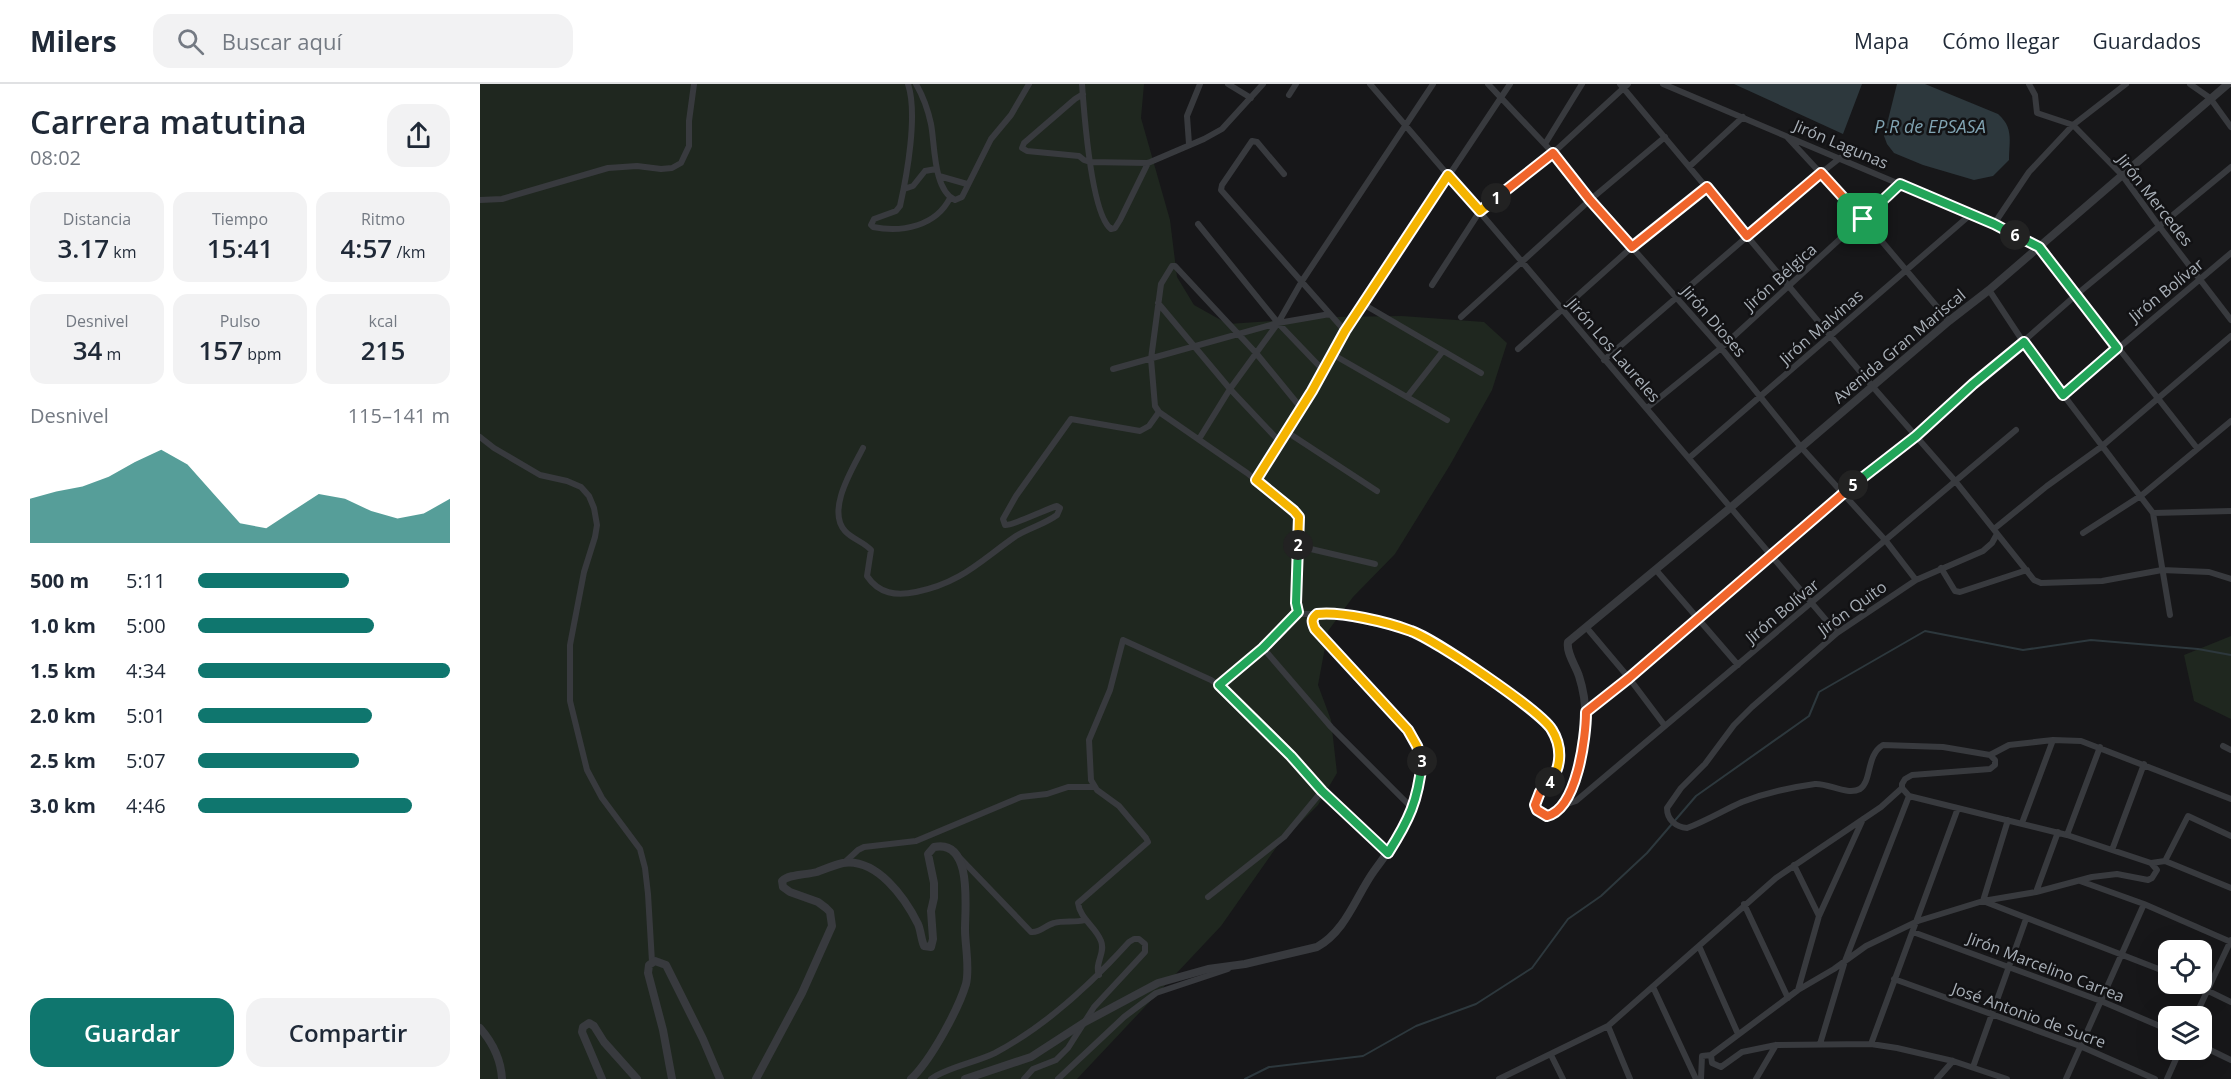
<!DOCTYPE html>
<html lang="es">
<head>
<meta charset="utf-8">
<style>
	body { margin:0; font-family:"Open Sans",sans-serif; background:#f2f2f3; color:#1f2937; height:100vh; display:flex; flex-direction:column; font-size:22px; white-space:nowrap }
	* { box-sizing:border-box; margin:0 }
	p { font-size:20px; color:#747a83 }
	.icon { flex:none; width:33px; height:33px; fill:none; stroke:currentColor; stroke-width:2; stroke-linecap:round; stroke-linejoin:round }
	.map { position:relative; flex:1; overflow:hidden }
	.drawer { display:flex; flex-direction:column; background:#fff; width:480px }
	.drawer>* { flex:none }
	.tools { position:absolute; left:1678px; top:856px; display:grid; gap:12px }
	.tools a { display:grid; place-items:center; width:54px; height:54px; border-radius:12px; background:#fff; box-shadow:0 6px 24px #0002; font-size:30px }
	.pin { position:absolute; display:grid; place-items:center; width:51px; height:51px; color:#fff; margin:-26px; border-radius:12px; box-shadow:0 3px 9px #0006 }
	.km { position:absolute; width:30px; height:30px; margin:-15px; border-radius:50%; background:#222; color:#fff; font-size:16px; line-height:30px; text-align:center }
	.round { display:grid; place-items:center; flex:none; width:63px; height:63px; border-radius:18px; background:#f2f2f3 }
	.headline { display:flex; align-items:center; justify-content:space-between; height:102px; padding:0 30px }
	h1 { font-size:33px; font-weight:600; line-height:45px }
	.figures { display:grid; grid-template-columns:repeat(3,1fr); gap:9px; height:102px; padding:6px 30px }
	.figures div { display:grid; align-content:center; border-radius:15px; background:#f2f2f3; text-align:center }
	.figures b { font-size:26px; font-weight:600 }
	.figures small { font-size:16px; font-weight:400 }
	.figures p { font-size:16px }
	.chart { height:168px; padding:12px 30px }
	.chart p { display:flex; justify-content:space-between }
	.chart svg { width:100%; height:108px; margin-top:6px; fill:#0f766e; opacity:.7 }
	.button { display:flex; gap:12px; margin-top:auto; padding:12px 30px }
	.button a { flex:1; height:69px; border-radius:18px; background:#0f766e; color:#fff; font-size:24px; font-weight:600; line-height:69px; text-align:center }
	.button a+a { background:#f2f2f3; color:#1f2937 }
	ul { padding:0 30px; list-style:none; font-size:20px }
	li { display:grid; grid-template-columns:96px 72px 1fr; align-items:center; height:45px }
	li i { height:15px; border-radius:8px; background:#0f766e }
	header { display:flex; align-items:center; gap:36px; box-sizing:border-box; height:84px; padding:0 30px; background:#fff; border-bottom:2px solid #e0e1e3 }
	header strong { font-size:28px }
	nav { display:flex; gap:33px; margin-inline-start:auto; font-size:21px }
	.search { width:420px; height:54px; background:#f2f2f3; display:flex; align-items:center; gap:15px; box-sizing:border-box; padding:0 21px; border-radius:18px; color:#747a83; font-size:22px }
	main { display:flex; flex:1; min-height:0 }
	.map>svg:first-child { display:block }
	.green { fill:#1f271f }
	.water { fill:#2d383d }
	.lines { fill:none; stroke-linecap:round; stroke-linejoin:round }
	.stream { stroke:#2d383d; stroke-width:2 }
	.minor { stroke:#383a3e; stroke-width:6 }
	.tertiary { stroke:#383a3e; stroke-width:8 }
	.split-1-casing { stroke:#fff; stroke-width:12 }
	.split-2-casing { stroke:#fff; stroke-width:12 }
	.split-3-casing { stroke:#fff; stroke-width:12 }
	.split-4-casing { stroke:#fff; stroke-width:12 }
	.split-5-casing { stroke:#fff; stroke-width:12 }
	.split-6-casing { stroke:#fff; stroke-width:12 }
	.split-7-casing { stroke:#fff; stroke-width:12 }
	.split-1 { stroke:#f0652b; stroke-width:8 }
	.split-2 { stroke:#f5b400; stroke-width:8 }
	.split-3 { stroke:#22a559; stroke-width:8 }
	.split-4 { stroke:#f5b400; stroke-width:8 }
	.split-5 { stroke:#f0652b; stroke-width:8 }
	.split-6 { stroke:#22a559; stroke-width:8 }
	.split-7 { stroke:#22a559; stroke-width:8 }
	.labels { text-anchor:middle; stroke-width:5; stroke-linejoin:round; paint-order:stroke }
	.street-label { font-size:16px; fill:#a9b0b8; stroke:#121214 }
	.water-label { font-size:18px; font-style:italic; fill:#81a4b3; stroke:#121214 }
</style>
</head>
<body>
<header>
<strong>Milers</strong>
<div class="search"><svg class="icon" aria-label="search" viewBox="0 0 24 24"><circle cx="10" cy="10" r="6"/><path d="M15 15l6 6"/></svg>Buscar aquí</div>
<nav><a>Mapa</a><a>Cómo llegar</a><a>Guardados</a></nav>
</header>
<main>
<section class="drawer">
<div class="headline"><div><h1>Carrera matutina</h1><p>08:02</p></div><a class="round"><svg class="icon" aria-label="share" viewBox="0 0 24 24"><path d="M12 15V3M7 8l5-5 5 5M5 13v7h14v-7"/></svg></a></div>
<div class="figures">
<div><p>Distancia</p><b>3.17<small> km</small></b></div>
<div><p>Tiempo</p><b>15:41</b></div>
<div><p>Ritmo</p><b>4:57<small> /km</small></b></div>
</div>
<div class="figures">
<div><p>Desnivel</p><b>34<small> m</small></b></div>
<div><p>Pulso</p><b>157<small> bpm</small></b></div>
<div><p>kcal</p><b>215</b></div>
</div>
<div class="chart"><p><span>Desnivel</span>115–141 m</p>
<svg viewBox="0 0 160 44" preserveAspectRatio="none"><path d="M0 44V26L10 23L20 21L30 17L40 11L50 6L60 12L70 24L80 36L90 38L100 31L110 24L120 26L130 31L140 34L150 32L160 26V44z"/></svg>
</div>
<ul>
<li><b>500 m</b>5:11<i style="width:60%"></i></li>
<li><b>1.0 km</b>5:00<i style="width:70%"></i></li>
<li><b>1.5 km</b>4:34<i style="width:100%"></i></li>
<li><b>2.0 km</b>5:01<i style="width:69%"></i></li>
<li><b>2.5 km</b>5:07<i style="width:64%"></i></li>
<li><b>3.0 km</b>4:46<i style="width:85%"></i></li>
</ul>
<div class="button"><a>Guardar</a><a>Compartir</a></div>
</section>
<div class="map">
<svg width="1751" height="995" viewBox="0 0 1751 995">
	<rect width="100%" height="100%" fill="#171719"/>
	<path class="green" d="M0,0H664L661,34L690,136L697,193L714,221L748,240L854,233L922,232L1004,238L1027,259L1012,306L970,381L915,470L873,513L848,547L838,601L851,636L857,689L838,721L798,761L741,842L597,995H0Z
		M1751,552V635L1714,617L1704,571Z"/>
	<path class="water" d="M1254,0H1382L1363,50Z
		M1417,0H1445L1518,30C1534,44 1529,57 1529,76L1513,92L1494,96L1443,81L1414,69L1407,60L1404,52Z"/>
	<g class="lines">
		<path class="stream" d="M765,995L789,983L883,972L936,942L996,920L1052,884L1088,835L1121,812L1167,769L1216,712L1329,632L1339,608L1445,547L1543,566L1611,556L1718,565L1751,571"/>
		<path class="minor" d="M428,0C438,30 427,91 420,122L416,127L394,135L391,141L393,143C422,149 456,142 470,114
			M436,0C443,12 448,26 451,40C455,60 453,106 475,116L482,113L511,55L531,31L549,0
			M602,0C604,28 611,130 631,145L635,144L640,136L668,79
			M748,0L771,14
			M890,0C1047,182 1201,367 1357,549
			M1008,0L1073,69L1110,116L1241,264L1320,362L1406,457L1436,496
			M1140,0L1393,303L1476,398L1554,496L1561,499L1622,497L1682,486L1729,488L1751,495
			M1183,0L1514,140L1559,163L1717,364
			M1549,0L1555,11L1557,29L1593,41L1642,91L1679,142L1751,236
			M1710,0L1730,14L1751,43
			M603,10L595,15L544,59L542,64L547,67L599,72L604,76L610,78L668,79L724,55L742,45L783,0
			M809,11L816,0
			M1308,54L1383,135L1469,237
			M709,60L707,32L720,0
			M1065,60L1102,0
			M1210,82L1263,33
			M804,90L777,58L772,57L742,101L741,106L865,247
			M459,92L487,100
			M424,105L433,102L445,87L456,85
			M0,116L22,115L128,84L157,82L181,85L192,84L201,79L209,62V37L214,0
			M718,140L798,239L843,286
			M1514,140L1549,88L1593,41L1646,0
			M952,201L1000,127L1073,69L1148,0
			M1509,206L1544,259L1673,429L1690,531
			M678,219L750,305L800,358
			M883,220L1001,289
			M981,233L1110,116L1185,53
			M1038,265L1152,163L1227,103
			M852,270L967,336
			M1124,276L1341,89L1360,74
			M633,285L798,239L850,230
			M1583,311L1751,169
			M927,313L963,267
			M821,324L776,269L695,182H692L681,200L671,275L675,322L679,328L767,389L814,427L819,433V438L816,524L822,530H837
			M1167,324L1241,264L1420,100
			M807,348L897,407
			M0,353L14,364L60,391L87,397L101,403L109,412L114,424L117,441L115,453L104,488L90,561V617L107,686L122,714L160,765L165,784L168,810L172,878
			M719,355L750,305L798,239L822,197L953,0
			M383,364C373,384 346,426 365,447C372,455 384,458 391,466L387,492C399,510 416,512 436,508C481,499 500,477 536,452C549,444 565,440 577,431L580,424L577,422C566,425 533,442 525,441L523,435L536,412L591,335L660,347L669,342L679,328
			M1209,374L1490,131
			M776,396L832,307L865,247L1030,0
			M1673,429L1751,427
			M1514,445L1567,402L1621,363L1751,252
			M1603,449L1662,411L1751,337
			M1517,450L1512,459L1503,467L1436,496L1357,549L1272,623L1254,641L1225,680L1201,704L1187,724C1187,736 1196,743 1207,744C1226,737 1244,726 1262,718C1283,710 1313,703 1335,700C1349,699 1367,712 1380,705C1392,697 1386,671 1403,661L1463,663L1510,671L1515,676V681L1510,685L1432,691L1425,695L1422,700V704L1429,712L1587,751L1671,779L1677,786L1672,794L1668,796L1637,790L1612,793L1556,808L1503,817L1438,837L1386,862L1354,885L1318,906L1231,971L1232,979L1241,983L1262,968L1296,961L1391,960L1417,964L1473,977L1527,995
			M818,462L895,480
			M1461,484L1475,507L1480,508L1547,486
			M1176,486L1258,581
			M1106,543L1149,594L1185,642
			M783,564L851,643L933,725
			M739,601L783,564L818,528
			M1106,628L1149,594L1361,410L1436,352L1596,211L1751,83
			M1743,662L1751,666
			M1510,671L1529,661L1573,656L1601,657L1751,715
			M1081,722L1096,717L1536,346
			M1528,736L1503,817L1689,889
			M1542,739L1573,656
			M1587,751L1620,663
			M1632,766L1664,680
			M480,774L551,848C561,849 565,841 574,839C584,836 595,839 605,836
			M1685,777L1708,732L1751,752
			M364,779L378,766L384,763L436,757L541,713L567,710L588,703H614
			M1671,779L1685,777L1751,804
			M1314,781L1339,832
			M1600,797L1664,820L1751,858
			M1556,808L1578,748
			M728,813L804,753L842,707
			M1264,820L1308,914
			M1433,848L1621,917L1689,946
			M1219,862L1258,950
			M619,891C614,879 626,869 621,857C616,843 600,835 598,819L668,758L666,754L639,722L617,706L611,696L609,656L630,606L643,556L731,596L746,606L811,672L842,707L908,769
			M1414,895L1600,962L1675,995
			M1714,900L1751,918
			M1173,903L1216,995
			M1318,906L1339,832L1383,735
			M1715,933L1751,856
			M1128,942L1150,995
			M1340,960L1365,877L1429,712
			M1391,960L1478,724
			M1722,962L1751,976
			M1071,971L1083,995
			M1493,983L1546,835
			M451,995C465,984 497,978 515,969C566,942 611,900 649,858L654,855H659L665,860V868L614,923L588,964L576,976L553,985L544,995
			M578,995L644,933L676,909L748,885
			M1019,995L1128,942L1296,794L1401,723L1422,704
			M1221,995L1222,972L1231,971
			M1276,995L1296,961
			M1457,995L1473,977
			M1586,995L1664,820
			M1687,995L1700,966"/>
		<path class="tertiary" d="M0,944C13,959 21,976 22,995
			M122,995L102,948L103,943L109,939L114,942L124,958L157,995
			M192,995L183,946L168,889L169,881L175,877L186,881L223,955L240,995
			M276,995L322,909L352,842L350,828L346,824L338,818L310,808L303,803L302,797C309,790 326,791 337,788C345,785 354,781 363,779C397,774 425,814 438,840C441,847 441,855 444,862L451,863L453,855L451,827L454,814V799L448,770L454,763C493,755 485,823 485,845C485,862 490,883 486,900C478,926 451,976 431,995
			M485,995L551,973L605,938L678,899L728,885L765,880L837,863C866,847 876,812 894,787C917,756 937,727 941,689C941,685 942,679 942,675C939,643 857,574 835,545C832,538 831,535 837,530L876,534L933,547L966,566L1066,637C1078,655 1087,680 1070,698C1063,706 1057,710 1055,721L1057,726L1067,732C1080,729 1085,716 1090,706C1106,671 1111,629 1099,592C1096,582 1086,569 1088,558L1250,424L1469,237L1509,206L1748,0"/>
	</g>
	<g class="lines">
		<defs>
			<path id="split-1" d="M1016,114L1073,69L1110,116L1152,163L1227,103L1267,152L1341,89L1383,135"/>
			<path id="split-2" d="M818,461L819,433L814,427L776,396L832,307L865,247L968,91L1000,127L1016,114"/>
			<path id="split-3" d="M818,461L816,519L818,528L783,564L739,601L811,672L842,707L908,769C929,736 938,717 942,677"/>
			<path id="split-4" d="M942,677L937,662L928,646L835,545C832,538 831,535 837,530C861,527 907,538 931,547C954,555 1061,627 1072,646C1082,662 1082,683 1070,698"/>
			<path id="split-5" d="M1070,698L1060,708L1055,721L1057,726L1067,732C1097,725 1106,653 1106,628L1149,594L1373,401"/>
			<path id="split-6" d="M1373,401L1436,352L1493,300L1544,258L1583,311L1637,264L1559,163L1535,151"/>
			<path id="split-7" d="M1383,135L1420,100L1514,140L1535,151"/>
		</defs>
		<use href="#split-1" class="split-1-casing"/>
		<use href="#split-2" class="split-2-casing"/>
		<use href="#split-3" class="split-3-casing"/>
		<use href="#split-4" class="split-4-casing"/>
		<use href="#split-5" class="split-5-casing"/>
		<use href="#split-6" class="split-6-casing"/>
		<use href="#split-7" class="split-7-casing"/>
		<use href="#split-1" class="split-1"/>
		<use href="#split-2" class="split-2"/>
		<use href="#split-3" class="split-3"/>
		<use href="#split-4" class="split-4"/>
		<use href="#split-5" class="split-5"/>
		<use href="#split-6" class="split-6"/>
		<use href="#split-7" class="split-7"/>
	</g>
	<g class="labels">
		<g class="street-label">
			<text transform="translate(1361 60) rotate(23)" y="6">Jirón Lagunas</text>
			<text transform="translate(1675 116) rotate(52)" y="6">Jirón Mercedes</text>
			<text transform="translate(1300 193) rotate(-42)" y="6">Jirón Bélgica</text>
			<text transform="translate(1686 206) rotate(-39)" y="6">Jirón Bolívar</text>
			<text transform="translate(1234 237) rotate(49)" y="6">Jirón Dioses</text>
			<text transform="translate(1341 243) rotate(-41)" y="6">Jirón Malvinas</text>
			<text transform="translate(1419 262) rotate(-40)" y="6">Avenida Gran Mariscal</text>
			<text transform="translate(1134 266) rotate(49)" y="6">Jirón Los Laureles</text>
			<text transform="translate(1372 524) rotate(-36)" y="6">Jirón Quito</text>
			<text transform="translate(1302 527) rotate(-40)" y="6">Jirón Bolívar</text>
			<text transform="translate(1566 883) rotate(21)" y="6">Jirón Marcelino Carrea</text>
			<text transform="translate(1549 931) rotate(20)" y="6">José Antonio de Sucre</text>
		</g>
		<g class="water-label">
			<text x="1450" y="49">P.R de EPSASA</text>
		</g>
	</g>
</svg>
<div class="tools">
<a><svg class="icon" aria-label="locate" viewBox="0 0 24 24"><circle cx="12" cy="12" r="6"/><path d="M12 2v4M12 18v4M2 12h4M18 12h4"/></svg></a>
<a><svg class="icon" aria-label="layers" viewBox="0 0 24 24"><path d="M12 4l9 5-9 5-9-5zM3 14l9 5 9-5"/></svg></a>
</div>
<div class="pin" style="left:1383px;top:135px;background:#1e9e55"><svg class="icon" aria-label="arrive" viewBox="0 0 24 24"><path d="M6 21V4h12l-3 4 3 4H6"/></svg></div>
<b class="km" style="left:1016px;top:114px">1</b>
<b class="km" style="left:818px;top:461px">2</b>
<b class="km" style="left:942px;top:677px">3</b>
<b class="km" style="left:1070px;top:698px">4</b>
<b class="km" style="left:1373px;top:401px">5</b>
<b class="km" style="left:1535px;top:151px">6</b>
</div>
</main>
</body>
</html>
